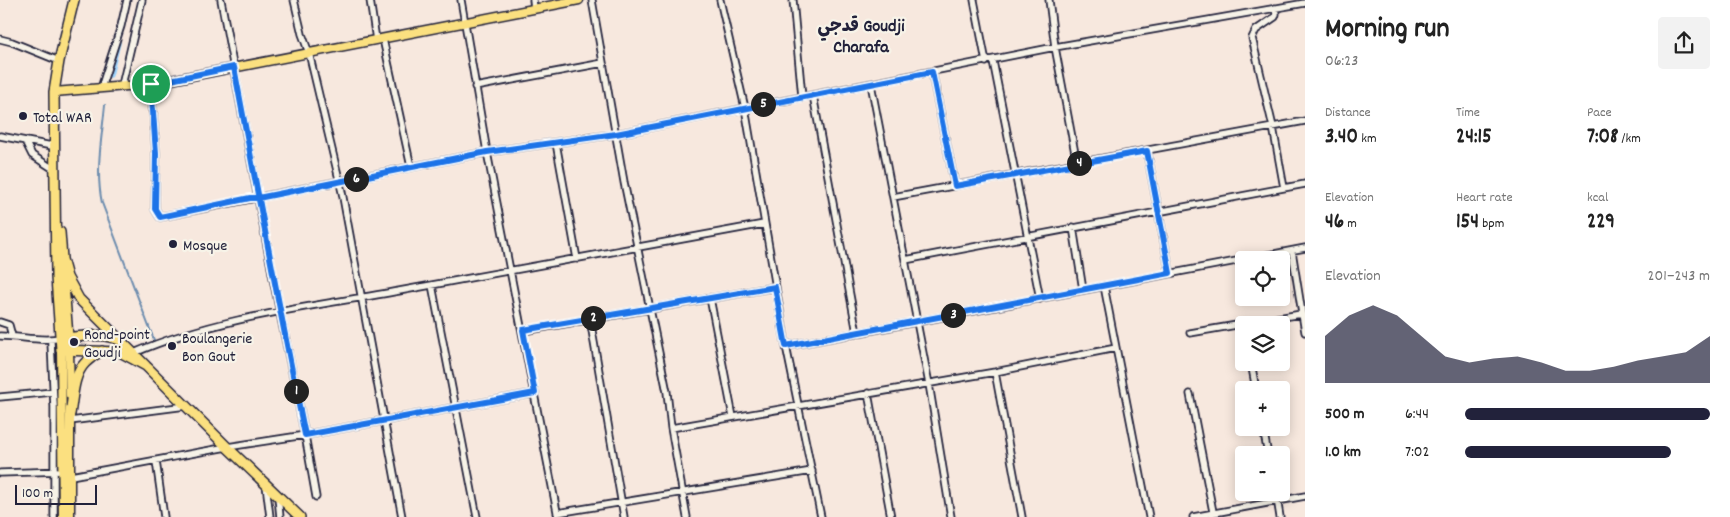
<!DOCTYPE html>
<html lang="en">
<head>
<meta charset="utf-8">
<style>
	body { margin:0; font-family:Dekko,"Playpen Sans Arabic",sans-serif; background:#f2f2f2; color:#222; height:100vh; display:flex; flex-direction:column; font-size:19px; white-space:nowrap }
	* { box-sizing:border-box; margin:0 }
	p { font-size:16px; color:#767676 }
	.icon { flex:none; width:28px; height:28px; fill:none; stroke:currentColor; stroke-width:2; stroke-linecap:round; stroke-linejoin:round }
	.map { position:relative; flex:1; overflow:hidden }
	.details { display:flex; flex-direction:column; background:#fff; width:425px }
	.details>* { flex:none }
	.buttons { position:absolute; left:1235px; top:251px; display:grid; gap:10px }
	.buttons a { display:grid; place-items:center; width:55px; height:55px; border-radius:5px; background:#fff; box-shadow:0 2px 12px #0003; font-size:25px }
	.scale { position:absolute; left:15px; bottom:12px; width:82px; box-sizing:border-box; padding-left:5px; border:2px solid #22223b; border-top:0; font-size:14px; line-height:18px; white-space:nowrap; color:#22223b; -webkit-text-stroke:4px #f7f3e8; paint-order:stroke }
	.pin { position:absolute; display:grid; place-items:center; width:42px; height:42px; color:#fff; margin:-21px; border:2px solid #fff; border-radius:50%; box-shadow:0 1px 5px #0007 }
	.km { position:absolute; width:25px; height:25px; margin:-12px; border-radius:50%; background:#222; color:#fff; font-size:14px; line-height:25px; text-align:center }
	.round { display:grid; place-items:center; flex:none; width:52px; height:52px; border-radius:5px; background:#f2f2f2 }
	.head { display:flex; align-items:center; justify-content:space-between; height:85px; padding:0 20px }
	h1 { font-size:28px; font-weight:800; line-height:38px }
	.figures { display:grid; grid-template-columns:repeat(3,1fr); gap:8px; height:85px; padding:5px 20px }
	.figures div { display:grid; align-content:center }
	.figures b { font-size:21px; font-weight:800 }
	.figures small { font-size:14px; font-weight:400 }
	.figures p { font-size:14px }
	.chart { height:140px; padding:10px 20px }
	.chart p { display:flex; justify-content:space-between }
	.chart svg { width:100%; height:90px; margin-top:5px; fill:#22223b; opacity:.7 }
	ul { padding:0 20px; list-style:none; font-size:16px }
	li { display:grid; grid-template-columns:80px 60px 1fr; align-items:center; height:38px }
	li i { height:12px; border-radius:6px; background:#22223b }
	main { display:flex; flex:1; min-height:0 }
	.map>svg:first-child { display:block }
	.lines { fill:none; stroke-linecap:round; stroke-linejoin:round }
	.stream { stroke:#6c8cae; stroke-width:2 }
	.canal { stroke:#9dd2fb; stroke-width:5.5 }
	.minor-casing { stroke:#22223b; stroke-width:9 }
	.major-casing { stroke:#22223b; stroke-width:11 }
	.highway-casing { stroke:#22223b; stroke-width:12 }
	.minor { stroke:#f7f3e8; stroke-width:5.5 }
	.major { stroke:#fbe080; stroke-width:8 }
	.highway { stroke:#fbe080; stroke-width:9 }
	.route-casing { stroke:#fff; stroke-width:10 }
	.route { stroke:#1a73e8; stroke-width:6 }
	.poi-dot { fill:#22223b; stroke:#f7f3e8; stroke-width:2 }
	.labels { text-anchor:middle; stroke-width:4.5; stroke-linejoin:round; paint-order:stroke }
	.poi-label { font-size:16px; fill:#22223b; stroke:#f7f3e8; text-anchor:start }
	.neighbourhood-label { font-size:18px; font-weight:bold; fill:#22223b; stroke:#f7f3e8 }
</style>
</head>
<body>
<main>
<div class="map">
<svg width="1305" height="517" viewBox="0 0 1305 517">
	<rect width="100%" height="100%" fill="#f7e8de"/>
	<filter id="ink" filterUnits="userSpaceOnUse"><feTurbulence type="fractalNoise" baseFrequency=".02" numOctaves="2"/><feDisplacementMap in="SourceGraphic" scale="10" xChannelSelector="R" yChannelSelector="G"/><feConvolveMatrix kernelMatrix="1 2 1 2 8 2 1 2 1" color-interpolation-filters="sRGB"/></filter>
	<g filter="url(#ink)">
		<g class="lines">
			<path class="stream" d="M105,105C102,137 95,170 102,203L154,340"/>
			<path class="canal" d="M110,75L118,43"/>
			<defs>
				<path id="minor" d="M294,0L302,34L309,53L342,192L402,517
					M370,0L376,40
					M461,0L487,152L558,517
					M533,0L534,9
					M592,0L624,182L667,392L671,428L687,517
					M720,0L745,108L786,346L821,517
					M793,0L802,97
					M974,0L986,62
					M1049,0L1055,47L1077,164
					M1275,8L1276,14L1275,17L1256,30L1252,38L1273,127L1284,188
					M0,39L12,42L59,61
					M383,39L411,167
					M993,61L1040,299
					M932,72L955,186
					M151,84L156,153L155,209L160,217L487,152L616,134L1055,47L1305,3
					M871,84L929,384L951,517
					M122,85L142,0
					M475,87L603,63
					M101,88L121,26L127,0
					M0,136L52,146L53,151
					M25,141L32,155L55,170
					M556,143L577,259
					M1147,151L1170,273
					M893,197L1305,121
					M1073,227L1083,290
					M1292,251L1305,332
					M905,260L1305,184
					M432,285L477,517
					M1104,286L1149,517
					M710,298L733,417
					M590,319L624,517
					M0,322L9,325L12,336
					M523,331L775,287
					M857,333L1305,248
					M1190,333L1301,314
					M0,336C21,336 40,342 61,338
					M51,343L54,407V517
					M786,346L857,333L813,95
					M134,353C217,317 310,307 399,291C521,269 642,246 764,224
					M1251,362L1256,390
					M995,372L1022,517
					M868,393L891,517
					M1190,394L1214,517
					M0,397L53,392
					M70,421L186,406
					M671,428L995,372L1116,348
					M1263,428L1268,455
					M156,461L164,517
					M0,473L62,471
					M71,476L227,447L305,435L274,283L221,0
					M266,485L270,517
					M1276,492L1280,517
					M278,497L280,517
					M316,497L305,435L535,393
					M557,513L812,471
					M1193,517L1305,496"/>
				<path id="major" d="M54,92L151,84L579,0
					M61,350L63,517
					M69,350L70,395
					M70,409V517"/>
				<path id="highway" d="M74,0L59,61L54,92L56,277L61,350L120,352L146,366
					M60,232L69,350
					M62,259L67,277L79,299L227,447L300,517
					M63,338C82,337 101,332 119,340
					M70,414C73,398 73,375 85,363C90,358 96,354 102,351"/>
			</defs>
			<use href="#minor" class="minor-casing"/>
			<use href="#major" class="major-casing"/>
			<use href="#highway" class="highway-casing"/>
			<use href="#minor" class="minor"/>
			<use href="#major" class="major"/>
			<use href="#highway" class="highway"/>
		</g>
	</g>
	<g class="lines" filter="url(#ink)">
		<defs>
			<path id="route" d="M151,84L234,67C257,190 280,313 305,435L535,393L523,330L775,287L786,346L1170,273L1147,151L955,186L932,72L616,134L487,152L258,198H250L160,217L155,209L156,153L151,84"/>
		</defs>
		<use href="#route" class="route-casing"/>
		<use href="#route" class="route"/>
	</g>
	<g class="poi-dot">
		<circle cx="23" cy="116" r="5"/>
		<circle cx="173" cy="244" r="5"/>
		<circle cx="74" cy="342" r="5"/>
		<circle cx="172" cy="346" r="5"/>
	</g>
	<g class="labels">
		<g class="poi-label">
			<text x="33" y="122">Total WAR</text>
			<text x="183" y="250">Mosque</text>
			<text x="84" y="339">Rond-point<tspan x="84" dy="18">Goudji</tspan></text>
			<text x="182" y="343">Boulangerie<tspan x="182" dy="18">Bon Gout</tspan></text>
		</g>
		<g class="neighbourhood-label">
			<text x="861" y="31">قدجي Goudji<tspan x="861" dy="21">Charafa</tspan></text>
		</g>
	</g>
</svg>
<div class="buttons">
<a><svg class="icon" aria-label="locate" viewBox="0 0 24 24"><circle cx="12" cy="12" r="6"/><path d="M12 2v4M12 18v4M2 12h4M18 12h4"/></svg></a>
<a><svg class="icon" aria-label="layers" viewBox="0 0 24 24"><path d="M12 4l9 5-9 5-9-5zM3 14l9 5 9-5"/></svg></a>
<a>+</a>
<a>−</a>
</div>
<div class="scale">100 m</div>
<div class="pin" style="left:151px;top:84px;background:#1e9e55"><svg class="icon" aria-label="arrive" viewBox="0 0 24 24"><path d="M6 21V4h12l-3 4 3 4H6"/></svg></div>
<b class="km" style="left:296px;top:391px">1</b>
<b class="km" style="left:593px;top:318px">2</b>
<b class="km" style="left:953px;top:315px">3</b>
<b class="km" style="left:1079px;top:163px">4</b>
<b class="km" style="left:763px;top:104px">5</b>
<b class="km" style="left:356px;top:179px">6</b>
</div>
<section class="details">
<div class="head"><div><h1>Morning run</h1><p>06:23</p></div><a class="round"><svg class="icon" aria-label="share" viewBox="0 0 24 24"><path d="M12 15V3M7 8l5-5 5 5M5 13v7h14v-7"/></svg></a></div>
<div class="figures">
<div><p>Distance</p><b>3.40<small> km</small></b></div>
<div><p>Time</p><b>24:15</b></div>
<div><p>Pace</p><b>7:08<small> /km</small></b></div>
</div>
<div class="figures">
<div><p>Elevation</p><b>46<small> m</small></b></div>
<div><p>Heart rate</p><b>154<small> bpm</small></b></div>
<div><p>kcal</p><b>229</b></div>
</div>
<div class="chart"><p><span>Elevation</span>201–243 m</p>
<svg viewBox="0 0 160 44" preserveAspectRatio="none"><path d="M0 44V21L10 11L20 6L30 11L40 21L50 31L60 34L70 32L80 31L90 34L100 38L110 38L120 36L130 33L140 31L150 29L160 21V44z"/></svg>
</div>
<ul>
<li><b>500 m</b>6:44<i style="width:100%"></i></li>
<li><b>1.0 km</b>7:02<i style="width:84%"></i></li>
</ul>
</section>
</main>
</body>
</html>
